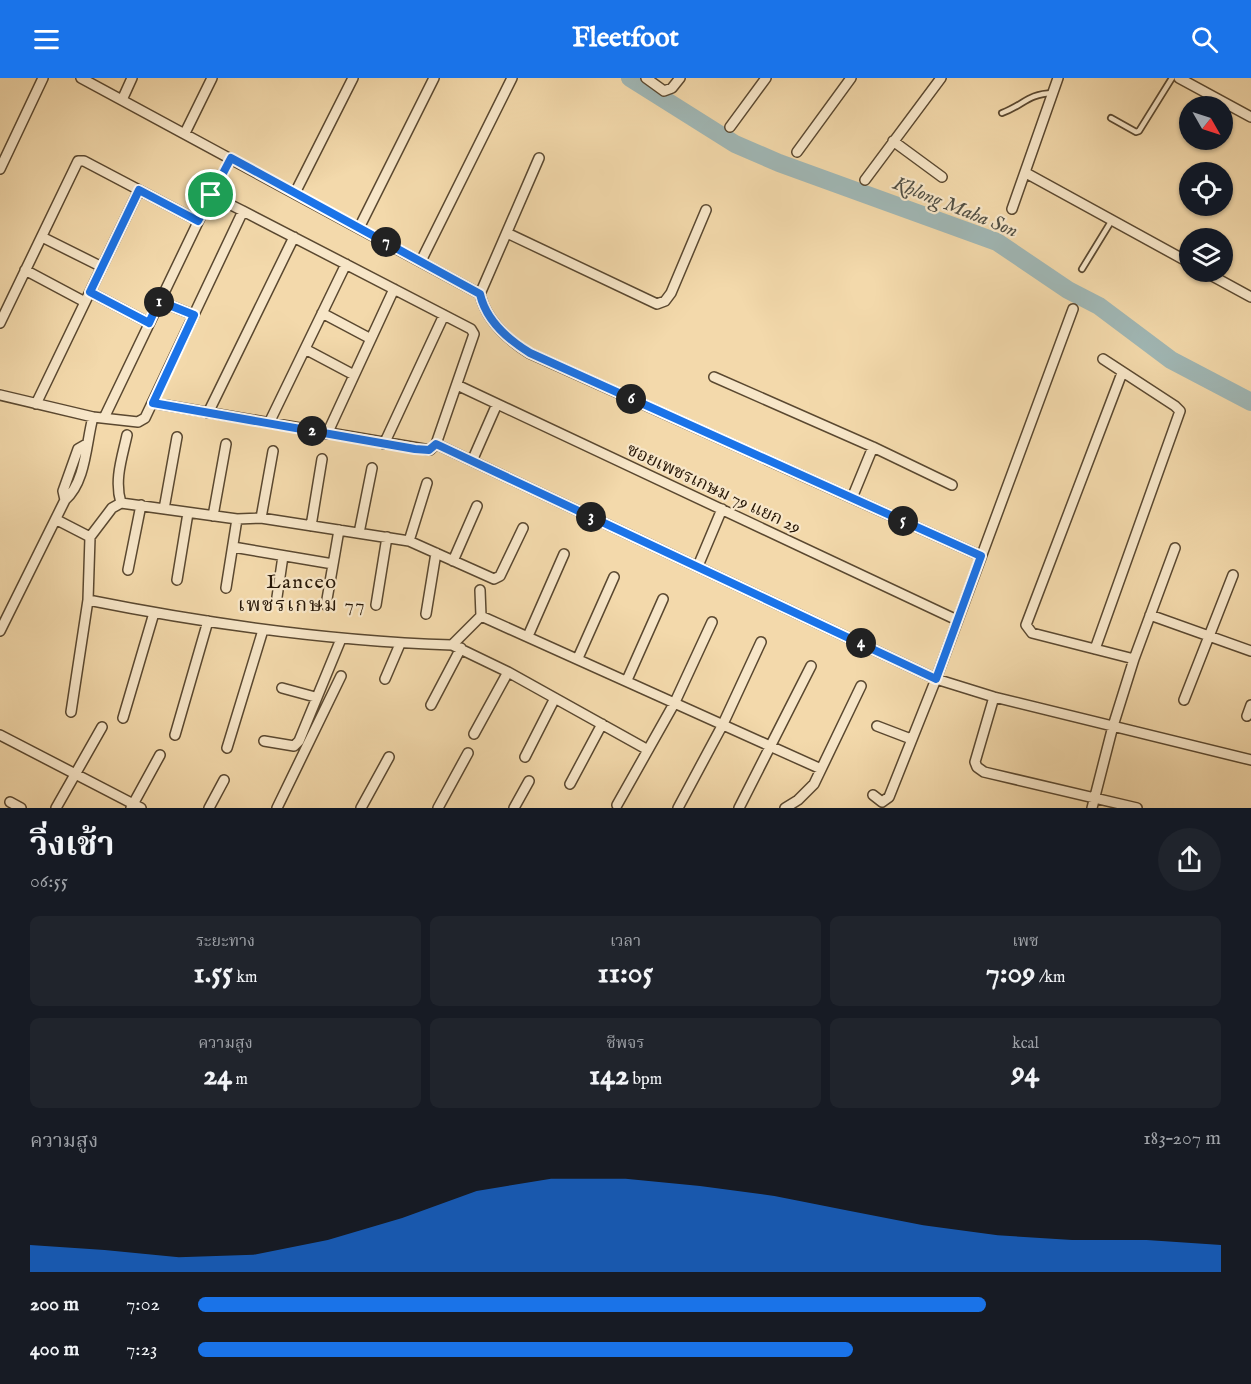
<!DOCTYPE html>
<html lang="th">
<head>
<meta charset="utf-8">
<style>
	body { margin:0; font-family:"IM FELL English","Noto Serif Thai",serif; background:#20242c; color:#f1f3f6; height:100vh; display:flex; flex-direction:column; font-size:22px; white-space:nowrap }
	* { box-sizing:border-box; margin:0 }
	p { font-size:20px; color:#9ea1a6 }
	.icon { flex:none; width:33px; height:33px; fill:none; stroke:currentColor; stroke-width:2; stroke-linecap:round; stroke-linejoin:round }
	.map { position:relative; height:730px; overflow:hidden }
	.side { display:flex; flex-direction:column; background:#171b24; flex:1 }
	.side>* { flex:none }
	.needle { width:39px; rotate:129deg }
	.fabs { position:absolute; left:1179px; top:18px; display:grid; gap:12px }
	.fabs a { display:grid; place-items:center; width:54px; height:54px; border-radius:50%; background:#171b24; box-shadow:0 2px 4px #0004; font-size:30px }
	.pin { position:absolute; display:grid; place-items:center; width:51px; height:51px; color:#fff; margin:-26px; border:3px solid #fff; border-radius:50%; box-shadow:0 2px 6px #0007 }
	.km { position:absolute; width:30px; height:30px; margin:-15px; border-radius:50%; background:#222; color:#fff; font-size:16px; line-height:30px; text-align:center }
	.round { display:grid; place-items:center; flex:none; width:63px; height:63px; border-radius:32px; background:#20242c }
	.summary { display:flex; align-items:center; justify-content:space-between; height:102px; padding:0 30px }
	h1 { font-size:33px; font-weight:700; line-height:45px }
	.stats { display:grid; grid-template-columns:repeat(3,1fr); gap:9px; height:102px; padding:6px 30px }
	.stats div { display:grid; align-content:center; border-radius:9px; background:#20242c; text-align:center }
	.stats b { font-size:30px; font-weight:700 }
	.stats small { font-size:16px; font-weight:400 }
	.stats p { font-size:16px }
	.chart { height:168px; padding:12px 30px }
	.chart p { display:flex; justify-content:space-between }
	.chart svg { width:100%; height:108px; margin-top:6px; fill:#1a73e8; opacity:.7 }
	ul { padding:0 30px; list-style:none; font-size:20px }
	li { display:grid; grid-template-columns:96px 72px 1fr; align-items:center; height:45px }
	li i { height:15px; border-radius:8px; background:#1a73e8 }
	header { display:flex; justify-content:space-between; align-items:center; height:78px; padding:0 30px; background:#1a73e8; color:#fff; font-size:27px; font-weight:700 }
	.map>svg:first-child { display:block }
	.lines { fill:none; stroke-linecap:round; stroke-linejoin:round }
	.river { stroke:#a0b7b5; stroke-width:18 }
	.lane-casing { stroke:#5a4830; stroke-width:8 }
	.street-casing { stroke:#5a4830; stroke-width:12 }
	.path { stroke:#271707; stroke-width:1.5; stroke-dasharray:4.5 3; stroke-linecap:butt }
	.lane { stroke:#f7e6c8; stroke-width:4.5 }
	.street { stroke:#f7e6c8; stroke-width:9 }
	.route-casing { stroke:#fff; stroke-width:12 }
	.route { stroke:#1a73e8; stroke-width:8 }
	.labels { text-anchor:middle; stroke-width:4.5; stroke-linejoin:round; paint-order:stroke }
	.street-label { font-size:18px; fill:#271707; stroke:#f7e6c8 }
	.water-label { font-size:20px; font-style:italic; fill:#514f44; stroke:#f7e6c8 }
	.neighbourhood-label { font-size:20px; letter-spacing:1.5px; fill:#271707; stroke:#f7e6c8 }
</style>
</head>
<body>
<header><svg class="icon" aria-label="menu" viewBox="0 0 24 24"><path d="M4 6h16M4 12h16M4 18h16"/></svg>Fleetfoot<svg class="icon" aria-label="search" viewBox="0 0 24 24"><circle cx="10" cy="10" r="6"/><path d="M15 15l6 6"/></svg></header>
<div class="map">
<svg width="1251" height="730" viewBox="0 0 1251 730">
	<rect width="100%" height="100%" fill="#f3d9ab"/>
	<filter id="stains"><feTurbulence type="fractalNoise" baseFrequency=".00333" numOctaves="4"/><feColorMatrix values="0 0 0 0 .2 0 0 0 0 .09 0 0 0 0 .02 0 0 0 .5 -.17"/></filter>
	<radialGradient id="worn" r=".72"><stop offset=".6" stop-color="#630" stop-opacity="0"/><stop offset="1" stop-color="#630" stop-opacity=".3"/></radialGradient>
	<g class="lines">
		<path class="river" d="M630,0L735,66L779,85L997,164L1068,212L1099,228L1171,282L1251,324"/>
		<defs>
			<path id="lane" d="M1002,35C1024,27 1027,16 1053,15
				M1111,40L1136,54L1139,53L1172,0
				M1082,191L1112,142"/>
			<path id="street" d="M81,0L480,216C486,242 507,261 529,275L981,478
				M646,0L664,13L672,10L680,0
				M1179,0L1251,39
				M122,22L132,0
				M730,49L766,0
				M185,55L212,0
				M893,63L942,99
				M797,74L851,0
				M0,91L43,0
				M1026,95L1190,185
				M865,102L941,0
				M295,115L353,0
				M1012,131L1058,0
				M359,150L434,0
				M507,155L657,226L665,223L671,215L706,132
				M42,159L102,189
				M421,183L512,0
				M25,192L85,224
				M1205,194L1251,219
				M90,214L149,245
				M480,216L539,80
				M159,223L194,237
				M322,235L371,261
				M0,245L78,83H84L198,143
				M305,271L354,297
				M1122,295L1026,547L1032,555L1134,581
				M714,299L873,369L952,407
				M457,307L957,542
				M0,317L93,339C86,365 86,404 65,422L0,553
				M36,326L139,112
				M208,335L294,159
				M93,339L138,344L145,340L243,133L471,251L474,256L436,366L430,372L153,325
				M104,340L211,117L243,133
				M269,345L346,186
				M327,356L394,211
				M384,366L444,237
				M436,366L936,601L994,619L1251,682
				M472,383L497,326
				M852,420L873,369
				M65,422L63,413L78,371L85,367
				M121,425C114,402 122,380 127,357
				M164,431L177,359
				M213,438L226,366
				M261,440L273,373
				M57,442L90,459L112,430L121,425L237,441L261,440L409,463L494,501L500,498L523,450
				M311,448L322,381
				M359,455L372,390
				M90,459L88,522C208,546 329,563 452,567L481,538L480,512
				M409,463L427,405
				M233,469L333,486
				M453,483L477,428
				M698,488L722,431
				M128,492L141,427
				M177,502L188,435
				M226,510L237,441
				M277,519L283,478
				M326,527L339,452
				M376,527L387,459
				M426,536L436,475
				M1150,537L1251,573
				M481,538L821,691
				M528,558L564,476
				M452,567L508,594L648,672
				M1095,571L1180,333L1175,328L1103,281
				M578,580L614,499
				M385,601L400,566
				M627,602L663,521
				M282,610L315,619
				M994,619L975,684L977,689L984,694L1137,730
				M1184,622L1233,497
				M431,627L461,570
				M71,634L88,522
				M1247,638L1251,627
				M123,640L154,535
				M877,648L911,661
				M474,656L508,594
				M0,657L141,730
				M175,657L208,543
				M264,663L294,668L299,663L341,561
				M227,670L263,552
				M525,679L555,620
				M570,706L602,646
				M873,717L882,724L889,719L936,601L1073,231
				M10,724L21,730
				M617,727L675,624L712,544
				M56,730L102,649
				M131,730L160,677
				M209,730L224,702
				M277,730L341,598
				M361,730L389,679
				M438,730L468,675
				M514,730L529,703
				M678,730L723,646L761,564
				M739,730L811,588
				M785,730L798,722L814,706L861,608
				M1092,730L1113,648L1134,581L1175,470"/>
		</defs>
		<use href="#lane" class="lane-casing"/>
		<use href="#street" class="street-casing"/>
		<path class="path" d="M216,108L227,89"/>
		<use href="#lane" class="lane"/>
		<use href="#street" class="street"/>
	</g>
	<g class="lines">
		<defs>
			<path id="route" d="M231,80L480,216C486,242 507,261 530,275L981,478L936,601L436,366L429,372L415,371L153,325L194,237L159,223L149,245L90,214L139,112L198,143Z"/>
		</defs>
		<use href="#route" class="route-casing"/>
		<use href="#route" class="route"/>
	</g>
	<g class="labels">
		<g class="street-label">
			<text transform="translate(714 410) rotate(25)" y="6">ซอยเพชรเกษม 79 แยก 29</text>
		</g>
		<g class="water-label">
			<text transform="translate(956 128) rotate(22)" y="7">Khlong Maha Son</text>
		</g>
		<g class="neighbourhood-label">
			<text x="302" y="510">Lanceo<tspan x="302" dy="23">เพชรเกษม 77</tspan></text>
		</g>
	</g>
	<rect width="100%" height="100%" filter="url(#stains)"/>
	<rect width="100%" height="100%" fill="url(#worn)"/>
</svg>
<div class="fabs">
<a><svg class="needle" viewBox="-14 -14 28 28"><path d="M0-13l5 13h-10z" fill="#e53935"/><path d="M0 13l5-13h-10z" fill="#9ea1a6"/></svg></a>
<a><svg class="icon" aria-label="locate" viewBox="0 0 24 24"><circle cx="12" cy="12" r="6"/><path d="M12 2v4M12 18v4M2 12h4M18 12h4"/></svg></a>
<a><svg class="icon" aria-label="layers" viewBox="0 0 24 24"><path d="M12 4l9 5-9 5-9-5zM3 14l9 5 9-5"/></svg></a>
</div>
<div class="pin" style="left:211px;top:117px;background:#1e9e55"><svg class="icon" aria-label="arrive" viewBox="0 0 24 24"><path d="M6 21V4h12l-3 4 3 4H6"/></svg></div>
<b class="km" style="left:159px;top:224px">1</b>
<b class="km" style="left:312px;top:353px">2</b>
<b class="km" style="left:591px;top:439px">3</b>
<b class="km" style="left:861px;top:565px">4</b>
<b class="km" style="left:903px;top:443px">5</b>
<b class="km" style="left:631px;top:321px">6</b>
<b class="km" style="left:386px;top:164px">7</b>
</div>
<section class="side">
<div class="summary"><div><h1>วิ่งเช้า</h1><p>06:55</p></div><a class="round"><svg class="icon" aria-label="share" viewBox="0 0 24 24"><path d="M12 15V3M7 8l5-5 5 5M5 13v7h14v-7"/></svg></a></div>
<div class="stats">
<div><p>ระยะทาง</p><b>1.55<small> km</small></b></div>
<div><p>เวลา</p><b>11:05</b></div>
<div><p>เพซ</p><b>7:09<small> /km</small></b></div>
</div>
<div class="stats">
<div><p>ความสูง</p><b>24<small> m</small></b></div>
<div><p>ชีพจร</p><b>142<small> bpm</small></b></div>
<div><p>kcal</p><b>94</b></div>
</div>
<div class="chart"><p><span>ความสูง</span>183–207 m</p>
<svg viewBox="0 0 160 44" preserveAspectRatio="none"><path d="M0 44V33L10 35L20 38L30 37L40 31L50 22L60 11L70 6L80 6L90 9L100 13L110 19L120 25L130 29L140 31L150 31L160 33V44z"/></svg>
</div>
<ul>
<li><b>200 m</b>7:02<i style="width:77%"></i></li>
<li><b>400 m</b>7:23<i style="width:64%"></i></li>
</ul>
</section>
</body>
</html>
